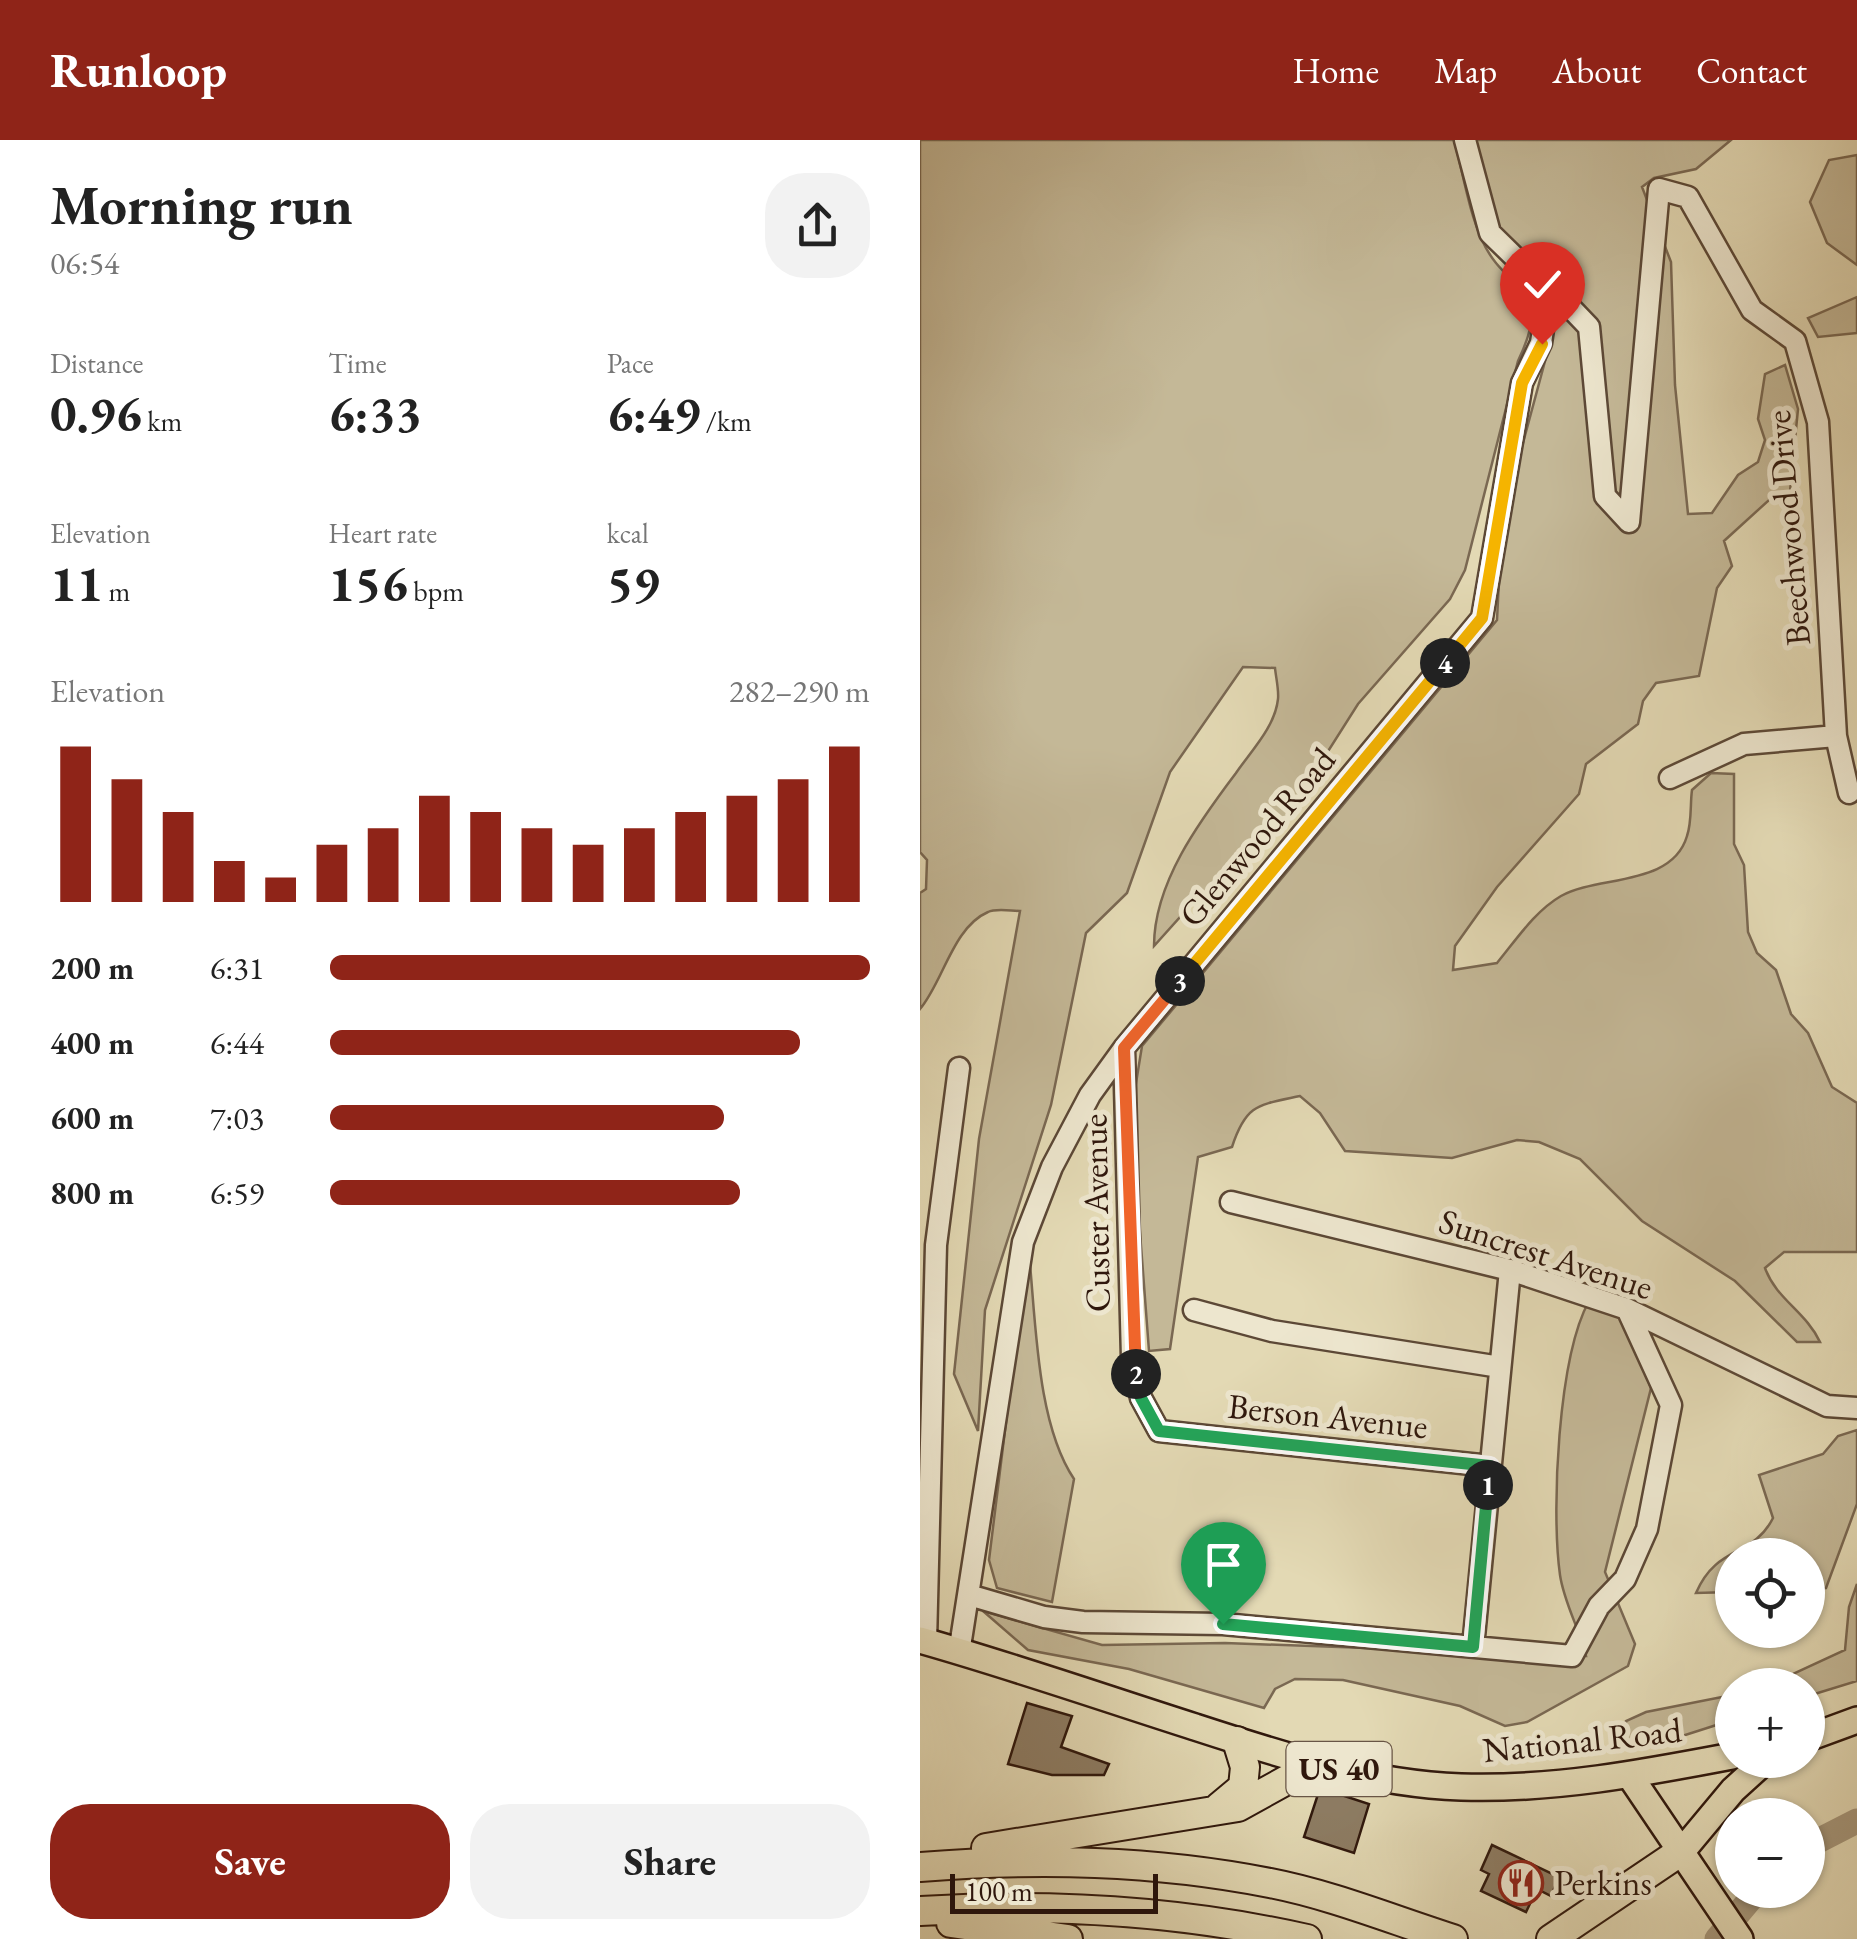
<!DOCTYPE html>
<html lang="en">
<head>
<meta charset="utf-8">
<style>
	body { margin:0; font-family:"EB Garamond",serif; background:#f2f2f2; color:#222; height:100vh; display:flex; flex-direction:column; font-size:38px; white-space:nowrap }
	* { box-sizing:border-box; margin:0 }
	p { font-size:32px; color:#767676 }
	.icon { flex:none; width:55px; height:55px; fill:none; stroke:currentColor; stroke-width:2; stroke-linecap:round; stroke-linejoin:round }
	.map { position:relative; flex:1; overflow:hidden }
	.drawer { display:flex; flex-direction:column; background:#fff; width:920px }
	.drawer>* { flex:none }
	.controls { position:absolute; left:795px; top:1398px; display:grid; gap:20px }
	.controls a { display:grid; place-items:center; width:110px; height:110px; border-radius:50%; background:#fff; box-shadow:0 2px 8px #0004; font-size:50px }
	.scale { position:absolute; left:30px; bottom:25px; width:208px; box-sizing:border-box; padding-left:10px; border:5px solid #2f170c; border-top:0; font-size:28px; line-height:35px; white-space:nowrap; color:#2f170c; -webkit-text-stroke:8px #ede6ce; paint-order:stroke }
	.pin { position:absolute; display:grid; place-items:center; width:85px; height:85px; color:#fff; margin:-102px -42px; border-radius:50% 50% 50% 0; rotate:-45deg; box-shadow:0 0 10px #0007 }
	.pin .icon { rotate:45deg }
	.km { position:absolute; width:50px; height:50px; margin:-25px; border-radius:50%; background:#222; color:#fff; font-size:28px; line-height:50px; text-align:center }
	.round { display:grid; place-items:center; flex:none; width:105px; height:105px; border-radius:40px; background:#f2f2f2 }
	.summary { display:flex; align-items:center; justify-content:space-between; height:170px; padding:0 50px }
	h1 { font-size:55px; font-weight:700; line-height:75px }
	.metrics { display:grid; grid-template-columns:repeat(3,1fr); gap:15px; height:170px; padding:10px 50px }
	.metrics div { display:grid; align-content:center }
	.metrics b { font-size:50px; font-weight:700 }
	.metrics small { font-size:28px; font-weight:400 }
	.metrics p { font-size:28px }
	.chart { height:280px; padding:20px 50px }
	.chart p { display:flex; justify-content:space-between }
	.chart svg { width:100%; height:180px; margin-top:10px; stroke:#8f2418; stroke-width:6 }
	.button { display:flex; gap:20px; margin-top:auto; padding:20px 50px }
	.button a { flex:1; height:115px; border-radius:40px; background:#8f2418; color:#fff; font-size:40px; font-weight:700; line-height:115px; text-align:center }
	.button a+a { background:#f2f2f2; color:#222 }
	ul { padding:0 50px; list-style:none; font-size:32px }
	li { display:grid; grid-template-columns:160px 120px 1fr; align-items:center; height:75px }
	li i { height:25px; border-radius:12px; background:#8f2418 }
	header { display:flex; align-items:center; gap:60px; box-sizing:border-box; height:140px; padding:0 50px; background:#8f2418; color:#fff }
	header strong { font-size:48px }
	nav { display:flex; gap:55px; margin-inline-start:auto; font-size:35px }
	main { display:flex; flex:1; min-height:0 }
	.map>svg:first-child { display:block }
	.green { fill:#c4b897; stroke:#7a6852; stroke-width:2.5 }
	.lines { fill:none; stroke-linecap:round; stroke-linejoin:round }
	.river { stroke:#a6977b; stroke-width:25 }
	.building { fill:#8d7c63; stroke:#2f170c; stroke-width:2.5 }
	.minor-casing { stroke:#5c4836; stroke-width:25 }
	.major-casing { stroke:#2f170c; stroke-width:30 }
	.highway-casing { stroke:#2f170c; stroke-width:32 }
	.minor { stroke:#ede6ce; stroke-width:20 }
	.major { stroke:#e3d9b4; stroke-width:25 }
	.highway { stroke:#e3d9b4; stroke-width:28 }
	.split-1-casing { stroke:#fff; stroke-width:20 }
	.split-2-casing { stroke:#fff; stroke-width:20 }
	.split-3-casing { stroke:#fff; stroke-width:20 }
	.split-4-casing { stroke:#fff; stroke-width:20 }
	.split-5-casing { stroke:#fff; stroke-width:20 }
	.split-1 { stroke:#22a559; stroke-width:12 }
	.split-2 { stroke:#22a559; stroke-width:12 }
	.split-3 { stroke:#f0652b; stroke-width:12 }
	.split-4 { stroke:#f5b400; stroke-width:12 }
	.split-5 { stroke:#f5b400; stroke-width:12 }
	.labels { text-anchor:middle; stroke-width:10; stroke-linejoin:round; paint-order:stroke }
	.shield { fill:#ede6ce; stroke:#685546; stroke-width:2.5 }
	.shield-label { font-size:32px; font-weight:bold; fill:#2f170c }
	.street-label { font-size:35px; fill:#2f170c; stroke:#ede6ce }
	.poi-label { font-size:35px; fill:#2f170c; stroke:#ede6ce; text-anchor:start }
</style>
</head>
<body>
<header>
<strong>Runloop</strong>
<nav><a>Home</a><a>Map</a><a>About</a><a>Contact</a></nav>
</header>
<main>
<section class="drawer">
<div class="summary"><div><h1>Morning run</h1><p>06:54</p></div><a class="round"><svg class="icon" aria-label="share" viewBox="0 0 24 24"><path d="M12 15V3M7 8l5-5 5 5M5 13v7h14v-7"/></svg></a></div>
<div class="metrics">
<div><p>Distance</p><b>0.96<small> km</small></b></div>
<div><p>Time</p><b>6:33</b></div>
<div><p>Pace</p><b>6:49<small> /km</small></b></div>
</div>
<div class="metrics">
<div><p>Elevation</p><b>11<small> m</small></b></div>
<div><p>Heart rate</p><b>156<small> bpm</small></b></div>
<div><p>kcal</p><b>59</b></div>
</div>
<div class="chart"><p><span>Elevation</span>282–290 m</p>
<svg viewBox="0 0 160 44" preserveAspectRatio="none"><path d="M5 44V6M15 44V14M25 44V22M35 44V34M45 44V38M55 44V30M65 44V26M75 44V18M85 44V22M95 44V26M105 44V30M115 44V26M125 44V22M135 44V18M145 44V14M155 44V6"/></svg>
</div>
<ul>
<li><b>200 m</b>6:31<i style="width:100%"></i></li>
<li><b>400 m</b>6:44<i style="width:87%"></i></li>
<li><b>600 m</b>7:03<i style="width:73%"></i></li>
<li><b>800 m</b>6:59<i style="width:76%"></i></li>
</ul>
<div class="button"><a>Save</a><a>Share</a></div>
</section>
<div class="map">
<svg width="937" height="1799" viewBox="0 0 937 1799">
	<rect width="100%" height="100%" fill="#e3d9b4"/>
	<filter id="stains"><feTurbulence type="fractalNoise" baseFrequency=".002" numOctaves="4"/><feColorMatrix values="0 0 0 0 .2 0 0 0 0 .09 0 0 0 0 .02 0 0 0 .5 -.17"/></filter>
	<radialGradient id="worn" r=".72"><stop offset=".6" stop-color="#630" stop-opacity="0"/><stop offset="1" stop-color="#630" stop-opacity=".3"/></radialGradient>
	<path class="green" d="M0,0H534C543,32 548,69 562,100C586,155 636,142 598,221L545,430L530,459L438,564L353,698L270,766L234,806C234,743 279,682 316,633C331,611 355,587 358,559C359,550 356,538 355,528L323,527L250,632L207,753L166,793L131,965L65,1170L58,1291L34,1234L59,999L100,771C91,771 76,768 68,772C33,787 23,842 0,869V753L6,749L7,720L0,712Z
		M555,0H811L776,29L734,38L722,47L751,122L755,245L768,374L792,373L818,335L838,322L845,300L838,279L845,234L865,225L878,269L870,351L849,360L804,401L812,426L797,448L779,536L736,543L723,561L718,584L666,624L659,654L577,747L535,806L533,830L577,823C596,800 615,771 641,756C678,735 752,747 767,696C772,682 770,664 772,650L791,633L814,634V704L824,725L828,792L837,813L856,830L871,874L888,893L912,947L937,963V1112H864L845,1128C856,1159 886,1172 900,1202H877L815,1141L722,1081L660,1019L619,1002L597,1000L532,1018L425,1011L400,973L380,956C338,965 326,964 312,1007L278,1017L250,1209L229,1211L211,974L222,906L577,480L582,381L635,184L636,143C571,100 571,71 555,0Z
		M937,15V125L907,103L890,62L909,20Z
		M937,157V193L898,197L888,178Z
		M108,1104C116,1173 115,1281 154,1339L132,1462L77,1448L69,1420Z
		M669,1161L690,1168L705,1182L731,1248L685,1432L715,1504L708,1526L607,1582L585,1586L540,1566L423,1540L375,1539L355,1549L344,1568L209,1529L108,1510L63,1471L182,1505L305,1503L666,1516C660,1490 644,1463 640,1435C631,1371 638,1217 669,1161Z
		M937,1290V1364L906,1448L888,1449V1415H812V1452L776,1453C797,1404 833,1418 853,1378L839,1335L903,1314L918,1296Z
		M937,1444V1541L888,1556V1545H849L925,1510L929,1467Z
		M812,1555V1580L731,1606L705,1603L706,1581L726,1572Z"/>
	<g class="lines">
		<path class="river" d="M888,1706L937,1681
			M797,1799L838,1750"/>
	</g>
	<path class="building" d="M107,1563L152,1576L141,1607L189,1624L184,1635H132L88,1624Z
		M400,1648L449,1664L434,1713L384,1697Z
		M572,1705L639,1737L631,1756L617,1749L606,1772L561,1751L569,1734L561,1730Z"/>
	<g class="lines">
		<defs>
			<path id="minor" d="M627,162L646,163L669,187L685,356L709,382L739,49L768,57L832,170L875,201L898,282L916,596L929,653
				M750,638L824,604L916,596
				M204,908L212,1218L221,1258L239,1291L570,1326
				M311,1062L590,1130L707,1169L907,1266L937,1268
				M274,1170L352,1191L580,1227
				M49,1455L124,1477L163,1482L303,1484L652,1516L679,1466L705,1439L727,1389L751,1265L707,1169
				M6,1502L16,1105L39,928
				M553,1507L590,1130
				M39,1513L103,1102L132,1027L170,955L204,908L562,478L602,243L621,203L627,162L618,140L570,93L545,0"/>
			<path id="major" d="M0,1500C92,1526 184,1558 275,1587C361,1615 450,1644 541,1647C633,1650 723,1633 812,1616
				M888,1598L937,1580
				M710,1636L820,1799
				M763,1710L813,1650L846,1620"/>
			<path id="highway" d="M299,1667L323,1647L325,1627L317,1601
				M66,1708L318,1667L394,1625
				M0,1727C118,1718 233,1720 350,1743C412,1755 473,1780 533,1799
				M0,1771C132,1763 258,1770 387,1799
				M31,1783L148,1799
				M631,1799L763,1710"/>
		</defs>
		<use href="#minor" class="minor-casing"/>
		<use href="#major" class="major-casing"/>
		<use href="#highway" class="highway-casing"/>
		<use href="#minor" class="minor"/>
		<use href="#major" class="major"/>
		<use href="#highway" class="highway"/>
	</g>
	<g class="lines">
		<defs>
			<path id="split-1" d="M303,1484L553,1507L568,1345"/>
			<path id="split-2" d="M216,1234L221,1258L239,1291L570,1326L568,1345"/>
			<path id="split-3" d="M216,1234L204,908L260,841"/>
			<path id="split-4" d="M260,841L525,523"/>
			<path id="split-5" d="M525,523L562,478L602,243L622,204"/>
		</defs>
		<use href="#split-1" class="split-1-casing"/>
		<use href="#split-2" class="split-2-casing"/>
		<use href="#split-3" class="split-3-casing"/>
		<use href="#split-4" class="split-4-casing"/>
		<use href="#split-5" class="split-5-casing"/>
		<use href="#split-1" class="split-1"/>
		<use href="#split-2" class="split-2"/>
		<use href="#split-3" class="split-3"/>
		<use href="#split-4" class="split-4"/>
		<use href="#split-5" class="split-5"/>
	</g>
	<defs>
		<symbol id="restaurant-ring" viewBox="-11 -11 22 22"><circle r="9.5" fill="#ede6ce" stroke="#8f2418" stroke-width="1.5"/><path d="M-5-6h1v4h1v-4h1v4h1v-4h1v5L-1.5 .5V6h-2V.5L-5-1ZM5-6V6H3V1.5H1.5Q1.5-4 5-6Z" fill="#8f2418"/></symbol>
	</defs>
	<g fill-rule="evenodd">
		<use href="#restaurant-ring" x="576" y="1718" width="50" height="50"/>
	</g>
	<g class="labels">
		<rect class="shield" x="366.5" y="1602" width="105" height="54" rx="8"/>
		<g class="shield-label">
			<text x="419" y="1640">US 40</text>
		</g>
		<g class="street-label">
			<text transform="translate(868 388) rotate(-95)" y="12">Beechwood Drive</text>
			<text transform="translate(337 697) rotate(-50)" y="12">Glenwood Road</text>
			<text transform="translate(176 1073) rotate(-91)" y="12">Custer Avenue</text>
			<text transform="translate(626 1114) rotate(18)" y="12">Suncrest Avenue</text>
			<text transform="translate(408 1276) rotate(6)" y="12">Berson Avenue</text>
			<text transform="translate(662 1600) rotate(-6)" y="12">National Road</text>
		</g>
		<g class="poi-label">
			<text x="634" y="1755">Perkins</text>
		</g>
	</g>
	<rect width="100%" height="100%" filter="url(#stains)"/>
	<rect width="100%" height="100%" fill="url(#worn)"/>
</svg>
<div class="controls">
<a><svg class="icon" aria-label="locate" viewBox="0 0 24 24"><circle cx="12" cy="12" r="6"/><path d="M12 2v4M12 18v4M2 12h4M18 12h4"/></svg></a>
<a>+</a>
<a>−</a>
</div>
<div class="scale">100 m</div>
<div class="pin" style="left:303px;top:1484px;background:#1e9e55"><svg class="icon" aria-label="arrive" viewBox="0 0 24 24"><path d="M6 21V4h12l-3 4 3 4H6"/></svg></div>
<div class="pin" style="left:622px;top:204px;background:#d93025"><svg class="icon" aria-label="check" viewBox="0 0 24 24"><path d="M5 12l5 5 9-10"/></svg></div>
<b class="km" style="left:568px;top:1345px">1</b>
<b class="km" style="left:216px;top:1234px">2</b>
<b class="km" style="left:260px;top:841px">3</b>
<b class="km" style="left:525px;top:523px">4</b>
</div>
</main>
</body>
</html>
